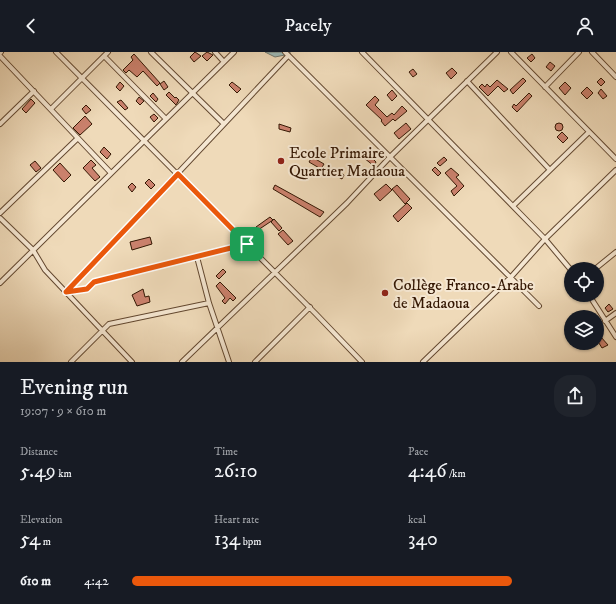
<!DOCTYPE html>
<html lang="en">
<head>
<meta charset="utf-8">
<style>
	body { margin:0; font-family:"IM FELL DW Pica",serif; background:#20242c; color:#f1f3f6; height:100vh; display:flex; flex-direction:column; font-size:15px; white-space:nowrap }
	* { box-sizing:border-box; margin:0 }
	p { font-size:13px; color:#9ea1a6 }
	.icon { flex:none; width:22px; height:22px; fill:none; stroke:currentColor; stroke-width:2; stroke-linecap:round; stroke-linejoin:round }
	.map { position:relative; height:310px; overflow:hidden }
	.panel { display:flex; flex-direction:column; background:#171b24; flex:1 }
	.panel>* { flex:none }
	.fabs { position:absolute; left:564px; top:210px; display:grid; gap:8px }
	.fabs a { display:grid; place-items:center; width:40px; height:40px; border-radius:50%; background:#171b24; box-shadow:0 1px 3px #0004; font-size:20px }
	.pin { position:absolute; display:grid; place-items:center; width:34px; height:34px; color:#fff; margin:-17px; border-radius:8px; box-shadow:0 2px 6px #0006 }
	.round { display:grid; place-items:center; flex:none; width:42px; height:42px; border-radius:16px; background:#20242c }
	.summary { display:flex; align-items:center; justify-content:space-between; height:68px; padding:0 20px }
	h1 { font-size:22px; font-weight:600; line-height:30px }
	.stats { display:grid; grid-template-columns:repeat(3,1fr); gap:6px; height:68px; padding:4px 20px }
	.stats div { display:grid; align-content:center }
	.stats b { font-size:20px; font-weight:600 }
	.stats small { font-size:11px; font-weight:400 }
	.stats p { font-size:11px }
	ul { padding:0 20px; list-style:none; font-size:13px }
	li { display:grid; grid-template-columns:64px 48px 1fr; align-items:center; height:30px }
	li i { height:10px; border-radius:5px; background:#ea580c }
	header { display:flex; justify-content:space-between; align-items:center; height:52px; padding:0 20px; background:#171b24; font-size:18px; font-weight:600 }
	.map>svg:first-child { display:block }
	.water { fill:#9cb9b7; stroke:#72786f }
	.building { fill:#cb816d; stroke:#341703 }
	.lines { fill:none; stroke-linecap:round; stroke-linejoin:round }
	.street-casing { stroke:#634830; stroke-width:6 }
	.street { stroke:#f5e7d2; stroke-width:4 }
	.route-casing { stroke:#fff; stroke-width:8 }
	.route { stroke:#ea580c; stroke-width:5 }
	.poi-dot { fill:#8f2418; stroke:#f5e7d2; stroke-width:1.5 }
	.labels { text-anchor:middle; stroke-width:4; stroke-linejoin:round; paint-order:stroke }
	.poi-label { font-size:16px; fill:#341703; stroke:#f5e7d2; text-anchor:start }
</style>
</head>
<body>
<header><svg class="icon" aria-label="back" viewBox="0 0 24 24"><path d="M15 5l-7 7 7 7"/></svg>Pacely<svg class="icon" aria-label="person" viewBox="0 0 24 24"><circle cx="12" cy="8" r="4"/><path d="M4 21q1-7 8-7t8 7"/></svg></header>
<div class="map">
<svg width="616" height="310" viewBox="0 0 616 310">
	<rect width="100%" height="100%" fill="#efdab9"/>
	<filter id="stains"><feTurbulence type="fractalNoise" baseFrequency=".005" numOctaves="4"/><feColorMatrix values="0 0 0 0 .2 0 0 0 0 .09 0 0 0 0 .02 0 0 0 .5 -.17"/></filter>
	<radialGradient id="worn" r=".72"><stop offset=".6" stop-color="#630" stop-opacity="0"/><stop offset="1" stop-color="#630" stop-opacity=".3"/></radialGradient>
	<path class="water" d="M265,0H290V2L275,5Z"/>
	<path class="building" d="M195,0L201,4L194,10L190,5Z
		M207,0L213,3L207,9L202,4Z
		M134,2L160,31L157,34L143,19L137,25L129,18L126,21L123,18L133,8L131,5Z
		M532,2L535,6L531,10L527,6Z
		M550,10L555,14L551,19L546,15Z
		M452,16L457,21L451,27L446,21Z
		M413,17L417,22L413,25L409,20Z
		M523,26L526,29L513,42L510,38Z
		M601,26L605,30L601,34L597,30Z
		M497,28L508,37L504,40L498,34L488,44L479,35L482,32L485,35L487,32L490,35Z
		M164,29L168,35L164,38L160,32Z
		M120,30L124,34L120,39L116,35Z
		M232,30L241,37L237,41L229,33Z
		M565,30L571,36L565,43L559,36Z
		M587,35L593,41L587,47L581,41Z
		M601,37L607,44L603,47L598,41Z
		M392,38L397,44L392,49L387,43Z
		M169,40L175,46L176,45L179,48L176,53L166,43Z
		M153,41L158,47L156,50L150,44Z
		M529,41L532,44L517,60L512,55L514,52L516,54Z
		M375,44L379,48L375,53L387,65L392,61L394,63L402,54L407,59L395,69L393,67L385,74L381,69L382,68L366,53Z
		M139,45L144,49L140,53L136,49Z
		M31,47L35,51L26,61L22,57Z
		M121,48L128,56L125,58L117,50Z
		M86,53L91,58L86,62L82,57Z
		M154,62L158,66L154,70L150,65Z
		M85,64L92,72L80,83L73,76Z
		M555 75a4 4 0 1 1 8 0a4 4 0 1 1-8 0Z
		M406,71L411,77L399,87L394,81Z
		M279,72L291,76L290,80L279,77Z
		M562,80L568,86L563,91L557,85Z
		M104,95L111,102L107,107L100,100Z
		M368,102L376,110L374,114L364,106Z
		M312,105L324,112L321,117L309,110Z
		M444,105L447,108L440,114L437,111Z
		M91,108L96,113L92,116L100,125L95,129L83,116Z
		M35,109L41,116L36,120L30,113Z
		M60,111L71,123L64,130L53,118Z
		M435,115L441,121L438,124L432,118Z
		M451,116L459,123L456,125L464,134L454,144L451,139L457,134L445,121Z
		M333,117L344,123L342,127L331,121Z
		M149,127L155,133L151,137L145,131Z
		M132,131L136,135L132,140L128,135Z
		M386,132L392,138L380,149L374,142Z
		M275,133L324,160L320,165L273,137Z
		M397,133L410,147L405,152L392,137Z
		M407,151L412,156L398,170L393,164Z
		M270,165L273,168L258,178L256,175Z
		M274,167L282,176L279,179L271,170Z
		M283,178L293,189L288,193L278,182Z
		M150,185L152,192L132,198L130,190Z
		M223,217L226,220L219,227L216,224Z
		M220,230L236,246L233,249L230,246L225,252L222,249L225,246L216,234Z
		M143,237L145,245L149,244L150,250L137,254L132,243Z
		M609,252L613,257L608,260L605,256Z
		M601,285L608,293L602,296L597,288Z"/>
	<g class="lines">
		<defs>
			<path id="street" d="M56,0L316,262L362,310
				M151,0L223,71
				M215,0L224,10
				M285,0L539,254
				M362,0L545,187L571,218
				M511,0L616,107
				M592,0L616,25
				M0,1L1,0
				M0,4L111,121
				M104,4L166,67
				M467,29L550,118
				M545,35L579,0
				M51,57L108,0
				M0,72L34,39
				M513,154L589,80
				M0,161L78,86
				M0,166L33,198L45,218L132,310
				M197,205L209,251L229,310
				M595,217L616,200
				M0,231L234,0
				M66,240L288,4
				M67,240L87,237L94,230L247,192
				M589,243L616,285
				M605,269L616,261
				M71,310L109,272L209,251
				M182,310L347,151L390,105L497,0
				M255,310L310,255
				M423,310L511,225L545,187L616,118"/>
		</defs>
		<use href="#street" class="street-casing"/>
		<use href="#street" class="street"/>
	</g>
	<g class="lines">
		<defs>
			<path id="route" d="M178,122L247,192L94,230L87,237L66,240Z"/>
		</defs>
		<use href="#route" class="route-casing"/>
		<use href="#route" class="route"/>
	</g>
	<g class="poi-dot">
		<circle cx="281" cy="109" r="4"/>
		<circle cx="385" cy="241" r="4"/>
	</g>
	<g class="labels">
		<g class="poi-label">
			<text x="289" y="106">Ecole Primaire<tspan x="289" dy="18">Quartier Madaoua</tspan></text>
			<text x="393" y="238">Collège Franco-Arabe<tspan x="393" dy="18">de Madaoua</tspan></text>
		</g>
	</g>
	<rect width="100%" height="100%" filter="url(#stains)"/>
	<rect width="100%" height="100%" fill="url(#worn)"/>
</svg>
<div class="fabs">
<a><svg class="icon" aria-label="locate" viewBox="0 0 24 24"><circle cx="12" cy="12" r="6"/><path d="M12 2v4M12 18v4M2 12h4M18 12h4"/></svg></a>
<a><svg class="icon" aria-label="layers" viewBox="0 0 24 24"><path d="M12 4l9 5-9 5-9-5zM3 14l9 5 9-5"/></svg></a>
</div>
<div class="pin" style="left:247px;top:192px;background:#1e9e55"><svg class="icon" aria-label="arrive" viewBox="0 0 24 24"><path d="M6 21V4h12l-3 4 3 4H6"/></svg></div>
</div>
<section class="panel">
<div class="summary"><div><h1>Evening run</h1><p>19:07 · 9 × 610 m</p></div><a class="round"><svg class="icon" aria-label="share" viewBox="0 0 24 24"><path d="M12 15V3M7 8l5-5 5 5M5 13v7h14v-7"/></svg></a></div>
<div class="stats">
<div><p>Distance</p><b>5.49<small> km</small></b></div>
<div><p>Time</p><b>26:10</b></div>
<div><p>Pace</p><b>4:46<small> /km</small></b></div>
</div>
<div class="stats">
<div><p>Elevation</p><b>54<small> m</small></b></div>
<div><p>Heart rate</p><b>134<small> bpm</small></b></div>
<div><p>kcal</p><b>340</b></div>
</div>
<ul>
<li><b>610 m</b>4:42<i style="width:82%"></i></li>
</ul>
</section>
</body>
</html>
